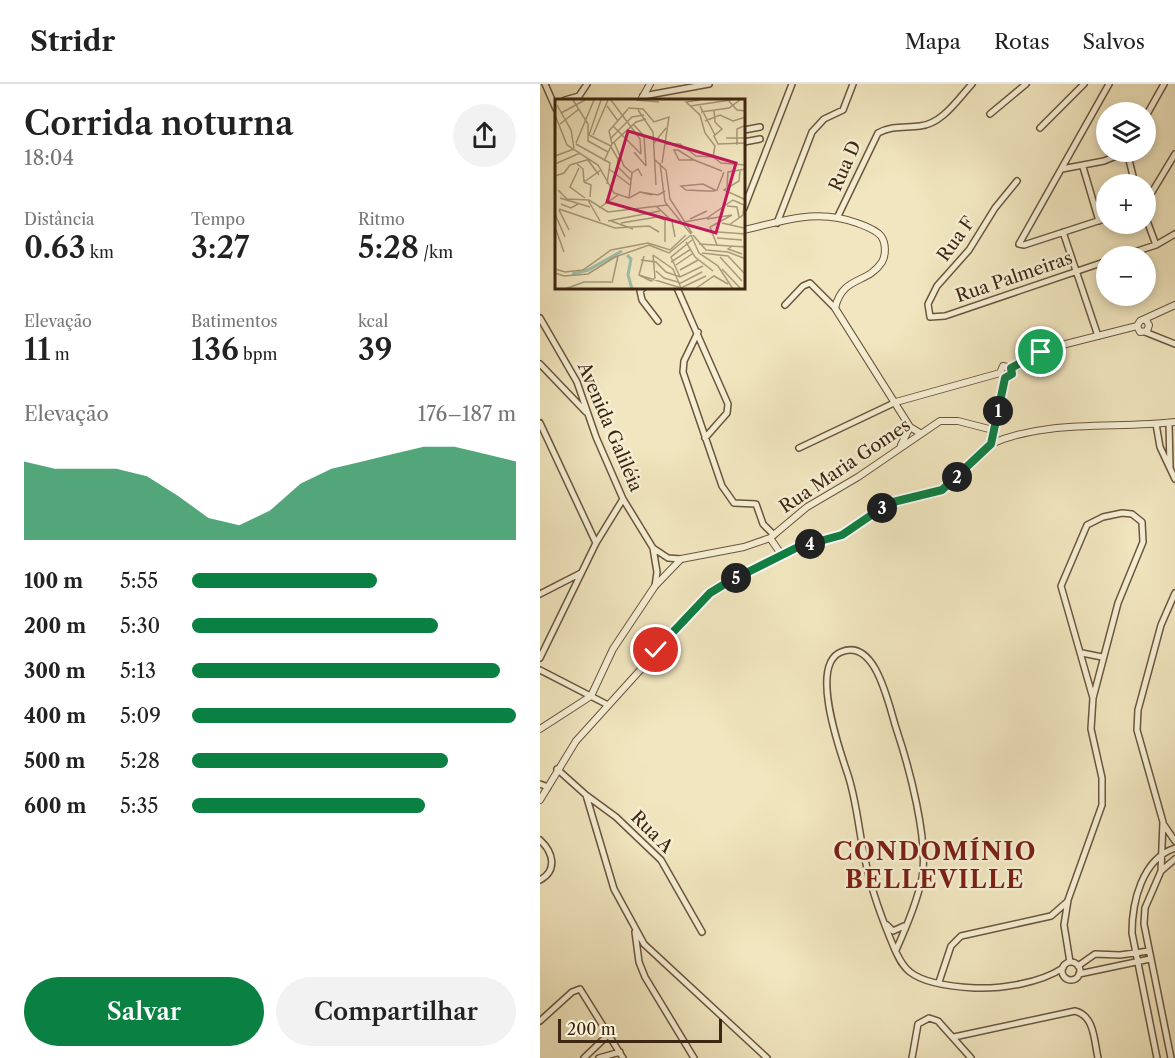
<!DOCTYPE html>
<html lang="pt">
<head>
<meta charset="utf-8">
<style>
	body { margin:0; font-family:"Libre Caslon Text",serif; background:#f2f2f2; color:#222; height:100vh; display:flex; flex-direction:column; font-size:22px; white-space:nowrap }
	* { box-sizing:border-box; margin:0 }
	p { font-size:20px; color:#767676 }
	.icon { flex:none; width:33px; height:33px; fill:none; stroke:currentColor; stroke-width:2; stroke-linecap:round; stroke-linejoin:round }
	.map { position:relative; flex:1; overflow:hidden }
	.details { display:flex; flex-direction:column; background:#fff; width:540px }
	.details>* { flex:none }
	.fabs { position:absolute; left:556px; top:18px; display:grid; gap:12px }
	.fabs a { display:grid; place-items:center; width:60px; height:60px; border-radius:50%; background:#fff; box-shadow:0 3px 9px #0003; font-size:30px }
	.scale { position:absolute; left:18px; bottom:15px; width:164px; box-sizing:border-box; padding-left:6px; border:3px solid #3d2612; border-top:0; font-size:16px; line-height:21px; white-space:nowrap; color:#3d2612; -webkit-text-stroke:4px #f6efd5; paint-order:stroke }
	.pin { position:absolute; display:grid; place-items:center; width:51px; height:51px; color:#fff; margin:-26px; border:3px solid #fff; border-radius:50%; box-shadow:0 2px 6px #0007 }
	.km { position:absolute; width:30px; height:30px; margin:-15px; border-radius:50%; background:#222; color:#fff; font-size:16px; line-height:30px; text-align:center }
	.round { display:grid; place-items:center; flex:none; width:63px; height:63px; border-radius:32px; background:#f2f2f2 }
	.overview { display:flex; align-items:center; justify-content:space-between; height:102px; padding:0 24px }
	h1 { font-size:33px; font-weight:600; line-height:45px }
	.metrics { display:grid; grid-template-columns:repeat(3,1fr); gap:9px; height:102px; padding:6px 24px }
	.metrics div { display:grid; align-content:center }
	.metrics b { font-size:30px; font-weight:600 }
	.metrics small { font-size:16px; font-weight:400 }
	.metrics p { font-size:16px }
	.chart { height:168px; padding:12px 24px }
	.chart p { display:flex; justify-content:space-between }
	.chart svg { width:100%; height:108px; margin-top:6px; fill:#0b8043; opacity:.7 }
	.action { display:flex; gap:12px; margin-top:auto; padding:12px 24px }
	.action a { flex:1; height:69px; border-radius:36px; background:#0b8043; color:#fff; font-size:24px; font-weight:600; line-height:69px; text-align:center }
	.action a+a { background:#f2f2f2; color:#222 }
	ul { padding:0 24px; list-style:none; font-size:20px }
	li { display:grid; grid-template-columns:96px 72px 1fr; align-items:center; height:45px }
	li i { height:15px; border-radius:8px; background:#0b8043 }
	header { display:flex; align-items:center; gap:36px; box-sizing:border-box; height:84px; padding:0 30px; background:#fff; border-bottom:2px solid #e0e0e0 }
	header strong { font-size:28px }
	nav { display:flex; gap:33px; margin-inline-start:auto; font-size:21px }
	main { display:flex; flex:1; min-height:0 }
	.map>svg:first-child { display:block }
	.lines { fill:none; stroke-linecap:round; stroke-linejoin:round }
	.minor-casing { stroke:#6a563d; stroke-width:8 }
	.tertiary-casing { stroke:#6a563d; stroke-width:8 }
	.minor { stroke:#f6efd5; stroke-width:5 }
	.tertiary { stroke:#f6efd5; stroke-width:6 }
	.route-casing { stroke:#fff; stroke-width:12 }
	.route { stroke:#0b8043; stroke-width:8 }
	.labels { text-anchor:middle; stroke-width:5; stroke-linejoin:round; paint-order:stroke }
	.street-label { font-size:18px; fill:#3d2612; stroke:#f6efd5 }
	.district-label { font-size:24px; font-weight:bold; letter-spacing:1.5px; fill:#7a1f14; stroke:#f6efd5 }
	.inset-river { fill:none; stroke:#9cc0ab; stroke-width:3 }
	.inset-road { fill:none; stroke:#a9997a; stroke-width:1.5 }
	.view { fill:#c2185b; fill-opacity:0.15; stroke:#c2185b; stroke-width:3 }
	.inset-edge { fill:none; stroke:#3d2612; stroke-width:3 }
</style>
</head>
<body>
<header>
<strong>Stridr</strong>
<nav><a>Mapa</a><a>Rotas</a><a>Salvos</a></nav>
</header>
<main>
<section class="details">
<div class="overview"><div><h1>Corrida noturna</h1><p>18:04</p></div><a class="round"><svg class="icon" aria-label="share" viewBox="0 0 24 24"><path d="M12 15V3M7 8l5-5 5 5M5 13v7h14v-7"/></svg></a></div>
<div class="metrics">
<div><p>Distância</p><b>0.63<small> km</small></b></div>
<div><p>Tempo</p><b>3:27</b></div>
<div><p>Ritmo</p><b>5:28<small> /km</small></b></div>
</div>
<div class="metrics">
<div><p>Elevação</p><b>11<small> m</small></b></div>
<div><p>Batimentos</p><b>136<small> bpm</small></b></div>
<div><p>kcal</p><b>39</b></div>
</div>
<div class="chart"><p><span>Elevação</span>176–187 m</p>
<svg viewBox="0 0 160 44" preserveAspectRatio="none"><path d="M0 44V12L10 15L20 15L30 15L40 18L50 26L60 35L70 38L80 32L90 21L100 15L110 12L120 9L130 6L140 6L150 9L160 12V44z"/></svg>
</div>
<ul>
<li><b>100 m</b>5:55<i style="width:57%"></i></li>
<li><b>200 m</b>5:30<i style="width:76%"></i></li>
<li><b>300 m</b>5:13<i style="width:95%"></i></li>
<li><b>400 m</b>5:09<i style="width:100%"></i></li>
<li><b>500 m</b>5:28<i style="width:79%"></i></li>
<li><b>600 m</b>5:35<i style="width:72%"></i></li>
</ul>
<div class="action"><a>Salvar</a><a>Compartilhar</a></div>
</section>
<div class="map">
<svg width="635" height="974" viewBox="0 0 635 974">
	<rect width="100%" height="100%" fill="#f1e6bf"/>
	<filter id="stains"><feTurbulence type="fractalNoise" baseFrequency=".00333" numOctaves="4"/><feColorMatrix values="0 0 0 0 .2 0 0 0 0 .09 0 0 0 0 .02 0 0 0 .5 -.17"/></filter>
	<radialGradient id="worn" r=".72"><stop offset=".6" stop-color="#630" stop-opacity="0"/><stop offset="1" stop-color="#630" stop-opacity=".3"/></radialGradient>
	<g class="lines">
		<defs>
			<path id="minor" d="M5,0L16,25
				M103,12L169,0
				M25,16L39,12L47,0
				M450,30L486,0
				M606,32L624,0
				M500,44L544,0
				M204,46L220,43
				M204,58L220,55
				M587,68L595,100
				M543,83L559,137
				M522,85L564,77L586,68
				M477,97L455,124L429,166L397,202L388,220L390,233L405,232L567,177
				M606,118L635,70
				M204,124L252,0
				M298,132L338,49C353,41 365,44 380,42C402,40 418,15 432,0
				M567,134L484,161L479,160L569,0
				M606,134L616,161
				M237,139L272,48L284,35L303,26L313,0
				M523,148L558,252
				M582,172L616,161L635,150
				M103,204L100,207L102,216L118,237
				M137,204L188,320L187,329L165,354
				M245,221L263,202L270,199L295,224
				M0,234L37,298L56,353L83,415L113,464L117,488L115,502
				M158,248L144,277L143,288L182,402L194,419L216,420L223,440L234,451
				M605,248L635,260
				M0,280L46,328
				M0,339L56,459
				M629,339L630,383
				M616,340L620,363L635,395
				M259,364L356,318
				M582,429L592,430L602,438L603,458L578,519L553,614L521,502L547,441L563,433Z
				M113,464L128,474L141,475
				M0,510L41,489
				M542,569L562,573
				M0,574L56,459L83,415
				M0,586L68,621
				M17,685L46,711L74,805L104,860L227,974
				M0,700L8,703
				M46,711L76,733L121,776L162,848
				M624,741L635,757
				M0,756C13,768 18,786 0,796
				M621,787L635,775
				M347,841L353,847L364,842
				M95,848L99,878L105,893L154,974
				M356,866C366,844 377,818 382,794C389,757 369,683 357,647C349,624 337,553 301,568C269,581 300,667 308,691C318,722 319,753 327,784C333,812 344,840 355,866C359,874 362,882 370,888C385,900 416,903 435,904C462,905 500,899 523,884
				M530,878L524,841L528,816L562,721V694L551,645L553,614
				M522 887a9 9 0 1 1 18 0a9 9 0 1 1-18 0Z
				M538,882L555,870L580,871L609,867
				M539,890L610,875
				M399,898L411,862L421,852L511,832L527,818
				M0,937L32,908L40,905L83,974
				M414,953L535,927C555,932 554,957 558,974
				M44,974L69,950
				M59,974L80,968
				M372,974L378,940L389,934L398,937L431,974
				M617,974L592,849C592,818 602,775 635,764
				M631,974L604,840L605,824L621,787L623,738L597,646L598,626L621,541L635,509"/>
			<path id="tertiary" d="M101,16L110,0
				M204,146C244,137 277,124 317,139C325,142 335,145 341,152C346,159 346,171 342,178C327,201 303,191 295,224L370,343L380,349
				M597,242L600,237L635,221
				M597,242L600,248L607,247L609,241L606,236
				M471,284L514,263L597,242
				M460,289L463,282L471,284
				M356,318L460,289
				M451,360C507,335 575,345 635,338
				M361,361L370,343
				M230,454L241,470
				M0,645L51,612L73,565L115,502L141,475L204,463L230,454L267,423L318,393L400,337H418L453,346
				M0,716L36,657L170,509L258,463L302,451L349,419L402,406L433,378L451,360L465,294"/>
		</defs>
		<use href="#minor" class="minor-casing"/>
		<use href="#tertiary" class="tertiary-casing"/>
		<use href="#minor" class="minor"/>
		<use href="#tertiary" class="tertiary"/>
	</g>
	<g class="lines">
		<defs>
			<path id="route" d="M116,566L170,509L188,498L258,463L302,451L349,419L402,406L451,360L465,294L472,290L471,284L501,268"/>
		</defs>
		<use href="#route" class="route-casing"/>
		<use href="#route" class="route"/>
	</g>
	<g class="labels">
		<g class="street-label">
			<text transform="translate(305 82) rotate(-66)" y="6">Rua D</text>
			<text transform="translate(416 155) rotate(-54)" y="6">Rua F</text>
			<text transform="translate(474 193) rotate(-19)" y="6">Rua Palmeiras</text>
			<text transform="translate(70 343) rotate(67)" y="6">Avenida Galiléia</text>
			<text transform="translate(305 382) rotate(-34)" y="6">Rua Maria Gomes</text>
			<text transform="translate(112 748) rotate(45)" y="6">Rua A</text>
		</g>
		<g class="district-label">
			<text x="395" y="776">CONDOMÍNIO<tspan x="395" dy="28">BELLEVILLE</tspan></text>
		</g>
	</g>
	<g transform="translate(15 15)">
		<rect width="190" height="190" fill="#f1e6bf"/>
		<path class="inset-river" d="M72,156L76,160L73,176L77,190M17,175L33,171L67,152"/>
		<path class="inset-road" d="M18,1L33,25V42L53,53M46,1L34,36L56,47M56,1L85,40L86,55M81,1L104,3M145,1L131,3L145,16L150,34L160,47L158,58L166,64L191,66M173,1L182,11L191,12M2,6L16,31L19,49M52,7L63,22M135,7L176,1M145,7L160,36M73,9L88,10L99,23L114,18L107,64M83,11L98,33L101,86M159,11L160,23L167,30L159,37L163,45L191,44M146,13L174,9L185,1M6,14L30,1M0,16L12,46L43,66L59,94L74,99M150,22L165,16L178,22L191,18M5,25L24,10M79,26L89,37L91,67M58,27L86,55M38,36L53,1M171,39H191M55,40L77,18L89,16M59,43L69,67L77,74M21,44L39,1M99,44L111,29M21,45L55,64L52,85M57,45L81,23L91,20M110,45H125L141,57L158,58M182,46V30L191,26M56,48L63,60V68L76,81M119,51H123L139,61H124ZM79,53L91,67M0,57L19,50M33,61L44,76M100,61L111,71L115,100L137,134M139,61L167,72M49,62L57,45L54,32L73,10M105,64L110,103M0,65L25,54M22,65L28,70L29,83M15,66L35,60M24,69L15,88L30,99M54,70L75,86M185,72L184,82L169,91L191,101M0,77L9,74L15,66M29,83L36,86L35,98M29,83L46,71M172,88L173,73L191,70M3,91L12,100L34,101L53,113L112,106M160,91L148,85L126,87L131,91L151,92H158L162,91L169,73M85,93L103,96L110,92M5,99L35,108M74,99L77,74L83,70L87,77M74,99L85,93L97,96M33,101L45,122M110,103L136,135M6,105L16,109L23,105M101,107L117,122L120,138M172,107L182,108L184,118M44,109L63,96M4,110L60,129L94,127L104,133M4,111L14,131M0,115L10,138M135,120L152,112M152,120L177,116M110,121V143M53,122L105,112M56,122L78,130M129,123L152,119L178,101L191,107M66,124L102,118L110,121M167,124L189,129M174,126L188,116L189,107M0,128L9,153M163,133L191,135M136,136L144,154L163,167L178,190M138,136L151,151L173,153L191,160M162,139L187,141M131,143L140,158L158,172M144,145L191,148M162,146L155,128L177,116M176,148L173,150L187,155M147,154L173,157L189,174M98,156L118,170L126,189M89,157L84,176L96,182L100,179L98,156M165,158L187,182M86,161L101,163L111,173L125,178L148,167M116,163L136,150M121,166L137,155M0,170L10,173L28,171L56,151L93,144L115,151L131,136M167,170L186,190M125,171L143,161M101,172L109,179L126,184L147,173M0,174L9,177L33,175L60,158L94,146L114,154L136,136M84,176L126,189L151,177M125,178L116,158L137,141M57,184L63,157M10,190L29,183H56M140,190L159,177L173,185"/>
		<path class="view" d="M73,32L181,64L161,134L52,103Z"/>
		<rect width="190" height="190" class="inset-edge"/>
	</g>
	<rect width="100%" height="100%" filter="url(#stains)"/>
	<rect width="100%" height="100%" fill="url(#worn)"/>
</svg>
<div class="fabs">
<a><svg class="icon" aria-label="layers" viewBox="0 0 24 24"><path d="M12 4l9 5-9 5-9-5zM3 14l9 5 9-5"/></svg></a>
<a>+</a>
<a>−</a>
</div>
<div class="scale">200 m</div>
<div class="pin" style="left:501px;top:268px;background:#1e9e55"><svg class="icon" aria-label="arrive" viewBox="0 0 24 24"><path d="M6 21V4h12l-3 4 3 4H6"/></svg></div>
<div class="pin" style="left:116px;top:566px;background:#d93025"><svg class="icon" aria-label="check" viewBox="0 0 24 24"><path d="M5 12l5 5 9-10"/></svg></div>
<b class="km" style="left:458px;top:327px">1</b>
<b class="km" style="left:417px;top:393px">2</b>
<b class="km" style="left:342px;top:424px">3</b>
<b class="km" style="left:270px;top:460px">4</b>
<b class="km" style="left:196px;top:494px">5</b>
</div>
</main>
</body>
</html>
